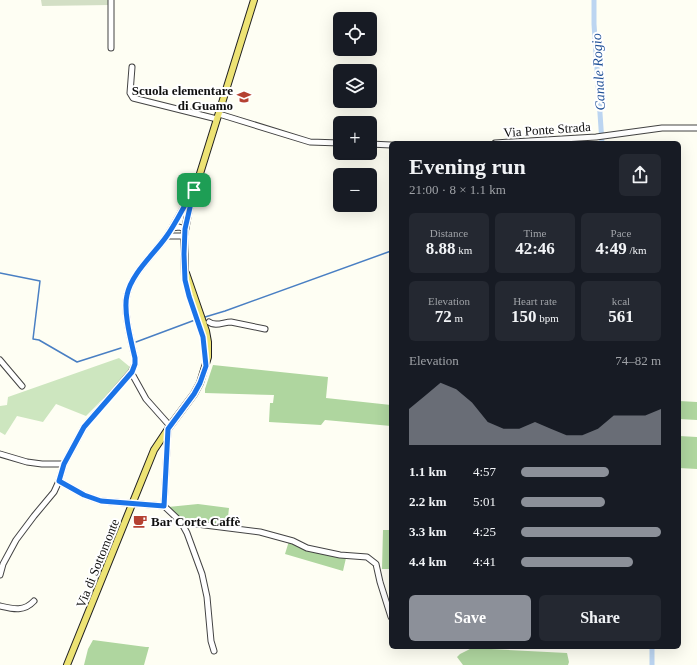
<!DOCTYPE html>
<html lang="en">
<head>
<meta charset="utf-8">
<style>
	body { margin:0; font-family:Georgia,serif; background:#242831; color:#f1f3f6; height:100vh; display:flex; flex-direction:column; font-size:15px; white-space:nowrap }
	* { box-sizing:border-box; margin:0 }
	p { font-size:13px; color:#9ea1a6 }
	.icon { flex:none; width:22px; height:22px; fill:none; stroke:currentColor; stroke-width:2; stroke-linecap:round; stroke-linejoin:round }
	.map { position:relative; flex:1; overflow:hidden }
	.panel { position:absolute; left:389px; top:141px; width:292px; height:508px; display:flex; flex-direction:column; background:#171b24; border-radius:6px; box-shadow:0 4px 16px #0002 }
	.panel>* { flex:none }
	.controls { position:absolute; left:333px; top:12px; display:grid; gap:8px }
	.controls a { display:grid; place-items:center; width:44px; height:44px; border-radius:6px; background:#171b24; box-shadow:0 4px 16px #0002; font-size:20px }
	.pin { position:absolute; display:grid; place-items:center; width:34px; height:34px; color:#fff; margin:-17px; border-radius:8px; box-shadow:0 2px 6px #0006 }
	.round { display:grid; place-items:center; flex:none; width:42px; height:42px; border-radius:6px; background:#242831 }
	.head { display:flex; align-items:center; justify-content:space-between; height:68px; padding:0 20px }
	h1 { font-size:22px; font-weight:600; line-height:30px }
	.metrics { display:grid; grid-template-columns:repeat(3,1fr); gap:6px; height:68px; padding:4px 20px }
	.metrics div { display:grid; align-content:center; border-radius:6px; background:#242831; text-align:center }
	.metrics b { font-size:17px; font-weight:600 }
	.metrics small { font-size:11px; font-weight:400 }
	.metrics p { font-size:11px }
	.chart { height:112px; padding:8px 20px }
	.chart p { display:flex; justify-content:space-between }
	.chart svg { width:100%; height:72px; margin-top:4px; fill:#8c9099; opacity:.7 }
	.cta { display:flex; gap:8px; margin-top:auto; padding:8px 20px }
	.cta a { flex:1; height:46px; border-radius:6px; background:#8c9099; color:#fff; font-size:16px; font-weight:600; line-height:46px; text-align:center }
	.cta a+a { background:#242831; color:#f1f3f6 }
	ul { padding:0 20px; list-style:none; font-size:13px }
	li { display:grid; grid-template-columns:64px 48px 1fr; align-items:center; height:30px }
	li i { height:10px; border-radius:5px; background:#8c9099 }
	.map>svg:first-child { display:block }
	.green { fill:#cde6bf }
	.forest { fill:#afd69f }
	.cemetery { fill:#d3dfc5 }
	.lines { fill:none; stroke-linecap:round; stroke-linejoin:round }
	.stream { stroke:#497fc3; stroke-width:1.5 }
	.canal { stroke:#bcd5f1; stroke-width:5 }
	.minor-casing { stroke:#434343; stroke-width:7 }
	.major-casing { stroke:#212121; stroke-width:8 }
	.minor { stroke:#fff; stroke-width:5 }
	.major { stroke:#ede374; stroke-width:6 }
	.route-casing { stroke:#fff; stroke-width:8 }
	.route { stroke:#1a73e8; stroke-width:5 }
	.labels { text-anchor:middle; stroke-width:4; stroke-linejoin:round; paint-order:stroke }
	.poi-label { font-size:13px; font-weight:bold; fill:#101010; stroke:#fff; text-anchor:end }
	.street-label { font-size:13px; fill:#101010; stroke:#fff }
	.water-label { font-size:14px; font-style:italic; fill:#225298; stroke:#fff }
</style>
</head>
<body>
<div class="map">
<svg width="697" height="665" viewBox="0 0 697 665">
	<rect width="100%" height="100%" fill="#fefef3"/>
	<path class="green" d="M119,358L130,367L108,398H104L86,416L56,404L43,422L17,416L5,435L0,432V406L7,405L8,397Z"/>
	<path class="forest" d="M213,365L328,377L326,398L391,405V426L325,420L321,425L269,422L270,403H273L274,395L205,393V389Z
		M679,401L697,402V420L679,419Z
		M679,436L697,437V469L679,468Z
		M198,504L229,508L227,526L183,523L168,507Z
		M383,530H391V569H382Z
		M289,541L346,558L343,571L285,554Z
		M93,640L146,647H149L144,665H84L88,649Z
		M472,648L567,653L569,662L568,665H463L457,657L460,654Z"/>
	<path class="cemetery" d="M41,0H110V5L42,6Z"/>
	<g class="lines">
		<path class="stream" d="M0,273L40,281L33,339L39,340L77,362L121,348
			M205,317L225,311L391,251
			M136,342L195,320"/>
		<path class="canal" d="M594,0V24L602,143
			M652,647V665"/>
		<defs>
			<path id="minor" d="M111,48V0
				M132,67L130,93L133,98L217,119
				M219,114L310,142L340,143
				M495,143L596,137L662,128H697
				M370,144L391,145
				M172,228L179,227L185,229
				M167,236H184
				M209,322C215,327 224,322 231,322L265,329
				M0,360L22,386
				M131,372L146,399L170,426
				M0,454L27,462L42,464H64
				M59,481L84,495L101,501L164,506L181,522L187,533L202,574L207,597L211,641L214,651
				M164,506L168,429
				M181,522L260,532L293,541L307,548L340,555L367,557L376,564L380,582L391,617
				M0,575L3,564L16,540L34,516L54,492L59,481L64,464L84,427L131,372L135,364V358C131,341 123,311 127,295C131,274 154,254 166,237C176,223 183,206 193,192
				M0,606C13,609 24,612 34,601"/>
			<path id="major" d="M185,276L184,236L189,209L254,0
				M67,665L154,450L170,426L194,394L200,383L208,357V342L206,331L186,273"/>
		</defs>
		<use href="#minor" class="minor-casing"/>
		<use href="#major" class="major-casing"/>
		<use href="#minor" class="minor"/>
		<use href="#major" class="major"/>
	</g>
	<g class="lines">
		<defs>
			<path id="route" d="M194,190L185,229L184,254L185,280L189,296L203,337L206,366L200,383L194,394L168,429L164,506L101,501L84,495L59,481L64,464L84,427L132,372L135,364V358C131,341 123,311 127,295C131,274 154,254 166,237C177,222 184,205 194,190Z"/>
		</defs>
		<use href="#route" class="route-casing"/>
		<use href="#route" class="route"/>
	</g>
	<defs>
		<symbol id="school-bare" viewBox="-9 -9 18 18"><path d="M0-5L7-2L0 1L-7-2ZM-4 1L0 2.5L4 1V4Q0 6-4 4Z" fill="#b54132" stroke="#fff" stroke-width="2.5" paint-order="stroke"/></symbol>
		<symbol id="cafe-bare" viewBox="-9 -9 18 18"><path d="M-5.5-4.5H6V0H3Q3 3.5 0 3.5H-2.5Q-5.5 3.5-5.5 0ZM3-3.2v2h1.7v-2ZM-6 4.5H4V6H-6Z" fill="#b54132" stroke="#fff" stroke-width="2.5" paint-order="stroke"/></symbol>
	</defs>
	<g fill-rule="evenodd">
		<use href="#school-bare" x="234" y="87" width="20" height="20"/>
		<use href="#cafe-bare" x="130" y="511" width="20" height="20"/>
	</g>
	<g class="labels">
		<g class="poi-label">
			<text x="233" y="95">Scuola elementare<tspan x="233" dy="15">di Guamo</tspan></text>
			<text x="151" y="526" text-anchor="start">Bar Corte Caffè</text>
		</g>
		<g class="street-label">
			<text transform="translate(547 129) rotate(-4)" y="5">Via Ponte Strada</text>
			<text transform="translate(97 563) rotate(-68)" y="5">Via di Sottomonte</text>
		</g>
		<g class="water-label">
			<text transform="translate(598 72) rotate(-93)" y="5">Canale Rogio</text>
		</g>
	</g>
</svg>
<div class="controls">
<a><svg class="icon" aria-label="locate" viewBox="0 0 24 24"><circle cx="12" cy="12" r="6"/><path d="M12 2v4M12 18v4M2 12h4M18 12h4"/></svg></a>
<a><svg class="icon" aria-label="layers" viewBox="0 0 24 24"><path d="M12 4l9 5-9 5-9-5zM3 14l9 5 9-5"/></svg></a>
<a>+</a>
<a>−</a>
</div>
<div class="pin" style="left:194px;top:190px;background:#1e9e55"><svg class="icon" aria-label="arrive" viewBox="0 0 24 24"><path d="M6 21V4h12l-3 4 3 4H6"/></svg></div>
<section class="panel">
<div class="head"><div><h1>Evening run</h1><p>21:00 · 8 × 1.1 km</p></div><a class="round"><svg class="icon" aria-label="share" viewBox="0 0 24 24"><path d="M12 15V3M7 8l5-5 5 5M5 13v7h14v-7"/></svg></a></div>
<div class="metrics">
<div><p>Distance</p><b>8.88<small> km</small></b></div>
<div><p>Time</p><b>42:46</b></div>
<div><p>Pace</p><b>4:49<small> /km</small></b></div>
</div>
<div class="metrics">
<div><p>Elevation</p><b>72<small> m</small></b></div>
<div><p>Heart rate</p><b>150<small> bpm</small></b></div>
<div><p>kcal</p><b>561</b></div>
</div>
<div class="chart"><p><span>Elevation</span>74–82 m</p>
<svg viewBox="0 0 160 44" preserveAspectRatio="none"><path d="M0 44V22L10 14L20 6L30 10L40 18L50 30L60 34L70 34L80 30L90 34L100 38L110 38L120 34L130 26L140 26L150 26L160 22V44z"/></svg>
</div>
<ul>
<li><b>1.1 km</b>4:57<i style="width:63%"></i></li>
<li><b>2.2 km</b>5:01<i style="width:60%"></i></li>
<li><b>3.3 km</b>4:25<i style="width:100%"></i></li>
<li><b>4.4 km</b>4:41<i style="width:80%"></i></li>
</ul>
<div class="cta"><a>Save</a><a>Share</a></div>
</section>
</div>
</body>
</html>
